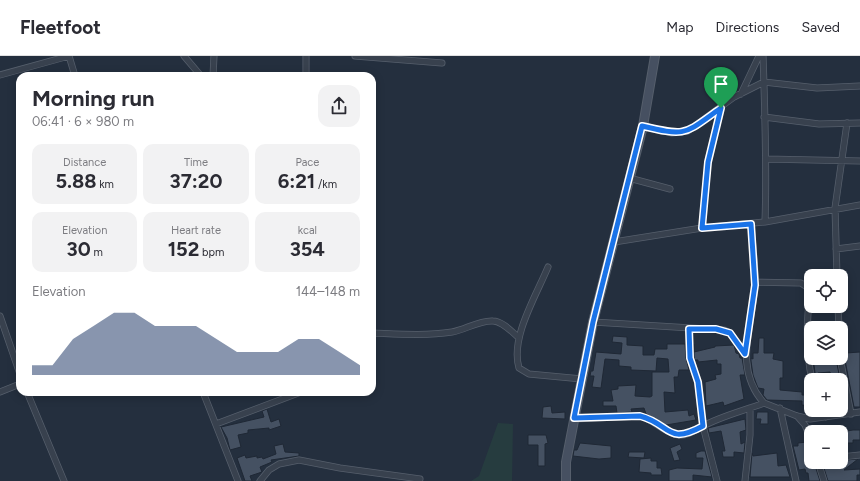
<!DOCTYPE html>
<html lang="en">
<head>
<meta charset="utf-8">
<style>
	body { margin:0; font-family:Figtree,sans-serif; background:#f2f2f3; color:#2b2b33; height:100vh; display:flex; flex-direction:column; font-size:15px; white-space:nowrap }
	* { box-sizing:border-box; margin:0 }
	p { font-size:13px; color:#7c7c81 }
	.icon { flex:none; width:22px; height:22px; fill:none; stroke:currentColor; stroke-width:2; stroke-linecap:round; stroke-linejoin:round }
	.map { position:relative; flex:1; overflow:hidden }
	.side { position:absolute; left:16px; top:16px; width:360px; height:324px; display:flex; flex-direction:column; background:#fff; border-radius:12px; box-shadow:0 2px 10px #0003 }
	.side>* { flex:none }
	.controls { position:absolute; left:804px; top:213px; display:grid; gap:8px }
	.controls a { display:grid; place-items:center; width:44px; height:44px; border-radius:8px; background:#fff; box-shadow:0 2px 10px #0003; font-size:20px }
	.pin { position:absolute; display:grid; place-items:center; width:34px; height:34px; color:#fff; margin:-41px -17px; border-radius:50% 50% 50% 0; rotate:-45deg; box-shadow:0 0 4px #0007 }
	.pin .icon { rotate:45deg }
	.round { display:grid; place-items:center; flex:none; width:42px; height:42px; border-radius:12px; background:#f2f2f3 }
	.summary { display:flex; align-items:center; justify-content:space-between; height:68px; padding:0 16px }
	h1 { font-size:22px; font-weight:700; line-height:30px }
	.metrics { display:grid; grid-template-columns:repeat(3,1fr); gap:6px; height:68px; padding:4px 16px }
	.metrics div { display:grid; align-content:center; border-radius:10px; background:#f2f2f3; text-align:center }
	.metrics b { font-size:20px; font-weight:700 }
	.metrics small { font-size:11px; font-weight:400 }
	.metrics p { font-size:11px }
	.chart { height:112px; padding:8px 16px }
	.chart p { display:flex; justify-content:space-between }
	.chart svg { width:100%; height:72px; margin-top:4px; fill:#56698c; opacity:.7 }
	header { display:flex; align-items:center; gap:24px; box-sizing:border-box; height:56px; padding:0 20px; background:#fff; border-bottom:1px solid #e1e1e2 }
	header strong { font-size:19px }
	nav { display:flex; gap:22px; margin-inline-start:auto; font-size:14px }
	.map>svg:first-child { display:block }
	.green { fill:#263c3f }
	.building { fill:#455162; stroke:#1f2835 }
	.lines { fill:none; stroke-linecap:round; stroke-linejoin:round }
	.street-casing { stroke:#565f6c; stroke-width:7 }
	.secondary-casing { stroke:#565f6c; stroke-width:10 }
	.street { stroke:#38414e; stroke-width:5.5 }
	.secondary { stroke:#465061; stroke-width:8 }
	.route-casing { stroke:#fff; stroke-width:8 }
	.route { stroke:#1a73e8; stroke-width:5 }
</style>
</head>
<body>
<header>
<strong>Fleetfoot</strong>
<nav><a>Map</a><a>Directions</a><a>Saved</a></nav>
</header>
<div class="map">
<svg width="860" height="425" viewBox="0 0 860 425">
	<rect width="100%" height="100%" fill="#242f3e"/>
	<path class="green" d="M498,367L513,368L512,425H471L479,420Z"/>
	<path class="building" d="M613,280L627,281V289L643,290V299H654L655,293H667V288H685L686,302L689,314H679L678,321H674L675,337L664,336L665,356L688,354L689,360L694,358L696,364L666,369L646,358L644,352L631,353L632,356L617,357L616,350H603V345H613L611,334L618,333V330L636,329L635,340L650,341L652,340V316H669L668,303L657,302L656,315L631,314V311L619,310V304L605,303L601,332L592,331L594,320H590L591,315H593L596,296L621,298L622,287L612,286Z
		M759,282H764V297H774L773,303L783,305V322H780V334L802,336V339H810V350L802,349V345L767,344L763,339L764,333L758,332L753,319L751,305V302L753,303V297H758Z
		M694,288V296L715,291V290L734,289L736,297L739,298L740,302H742L745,319H740L744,343L724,350L723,346L706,350L705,326L716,323L715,319L721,318V308H717V304L698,306V304H695L694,301Z
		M860,296V351H854L845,304L846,297Z
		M813,302H823V306L837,308L839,318L831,319L830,316L818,317L819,324H816Z
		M551,350L552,357L565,356V363L542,362L543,351Z
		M267,353L271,366L279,363L281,370L269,374V372L248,374V377L238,379L241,391L230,394L227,382L221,371L264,361L262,355Z
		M757,356H768V368H760L761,363H756Z
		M745,363L746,374L740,376L741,388L745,386L744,397L734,396V401H723L722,395H725L721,375L709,377L708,372Z
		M853,374H860V384H853V387H841V376Z
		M528,379H546L548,387L545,388V410H538V389H528Z
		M807,386L809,402H810L811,406H814L820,425H809L808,417H806L805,413L799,414L793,390H798V387Z
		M580,387L611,390V402L599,403L573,400L574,394H577Z
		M283,388L285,396L299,397V400L271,404L272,406L260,411L262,416L250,420L252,425H245L237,402L245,399L246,402L257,400V402L262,401L263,403L276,398L274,390Z
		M680,388L682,393L677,396L680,404L674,405L670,392Z
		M701,395H705L712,421L693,419V425H669V414L677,412L702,413L703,402H696V397Z
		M629,396H645L644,402L628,401Z
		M752,397L753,400L777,397L778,410L786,409L790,421H750Z
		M651,402V405H657V412H661L662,419H651V417L639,416L640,403Z
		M858,403L844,414L860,413V419H857V425H828L822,406Z"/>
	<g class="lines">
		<defs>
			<path id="street" d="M69,0L75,20
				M184,0L201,20
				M306,0V20
				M355,0L442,7
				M763,0C765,56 767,111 765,166
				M0,19L69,0
				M213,20L214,0
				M741,38L759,0
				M764,61L819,68L860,67
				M643,70L672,77L688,75L734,41L764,26L817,32L860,30
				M766,103L860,105
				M629,122L670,133
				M751,168C752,188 756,210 755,229C752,270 733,313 764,347
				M702,172L708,106L721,52
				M614,186L702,172L765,166L860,149
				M836,193L860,190
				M548,211C536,240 510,282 519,312L529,318L582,323
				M837,220L835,152L847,67
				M755,226L801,227L810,233C807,264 805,293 812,324
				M838,250L839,272
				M0,260L20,318
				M593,266L724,274L730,277L745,298
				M689,273L690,302L698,326L703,370L717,425
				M372,277C399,278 425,280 452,276C465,274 479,264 493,265C502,265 511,275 518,281
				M840,302L851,358
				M0,336L20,328
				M27,336L64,425
				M203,336L238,425
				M780,352L796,425
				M823,354L826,361
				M797,360L805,369L811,384
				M573,363L640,360C654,364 663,376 678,379C686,380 694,375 701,371C721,360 743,355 764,347L797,360L810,363L860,356
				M216,368L301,336
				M841,401L860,399
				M818,406L824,425
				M260,425L269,414L279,408L299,404L340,412L420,423
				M745,425L750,379V352"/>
			<path id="secondary" d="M566,425V406L593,266L643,70L655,0"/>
		</defs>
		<use href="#street" class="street-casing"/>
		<use href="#secondary" class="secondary-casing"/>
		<use href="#street" class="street"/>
		<use href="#secondary" class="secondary"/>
	</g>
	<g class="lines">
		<defs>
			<path id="route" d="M721,52L708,106L702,172L751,168L755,229L745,298L730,277L716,273H689L690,302L698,326L703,370C666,390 671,368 640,360L574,362L593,266L642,70C688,81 684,78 721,52Z"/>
		</defs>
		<use href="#route" class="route-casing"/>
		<use href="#route" class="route"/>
	</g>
</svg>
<div class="controls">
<a><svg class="icon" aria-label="locate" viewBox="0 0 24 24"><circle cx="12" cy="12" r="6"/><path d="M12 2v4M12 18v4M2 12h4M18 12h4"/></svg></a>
<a><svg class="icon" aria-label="layers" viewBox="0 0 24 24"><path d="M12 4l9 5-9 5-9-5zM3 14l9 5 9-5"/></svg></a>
<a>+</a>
<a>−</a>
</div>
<div class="pin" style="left:721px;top:52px;background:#1e9e55"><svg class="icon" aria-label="arrive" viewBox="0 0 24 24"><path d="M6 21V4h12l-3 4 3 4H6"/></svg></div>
<section class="side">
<div class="summary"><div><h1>Morning run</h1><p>06:41 · 6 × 980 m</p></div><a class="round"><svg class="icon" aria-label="share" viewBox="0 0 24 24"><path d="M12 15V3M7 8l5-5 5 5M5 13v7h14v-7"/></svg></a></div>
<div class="metrics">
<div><p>Distance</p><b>5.88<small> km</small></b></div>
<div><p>Time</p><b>37:20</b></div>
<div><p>Pace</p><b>6:21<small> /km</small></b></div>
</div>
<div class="metrics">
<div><p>Elevation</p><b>30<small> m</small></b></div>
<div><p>Heart rate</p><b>152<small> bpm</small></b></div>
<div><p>kcal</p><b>354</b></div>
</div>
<div class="chart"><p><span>Elevation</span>144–148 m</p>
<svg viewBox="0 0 160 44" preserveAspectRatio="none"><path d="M0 44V38L10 38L20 22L30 14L40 6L50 6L60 14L70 14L80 14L90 22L100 30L110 30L120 30L130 22L140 22L150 30L160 38V44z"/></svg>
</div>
</section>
</div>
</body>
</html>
